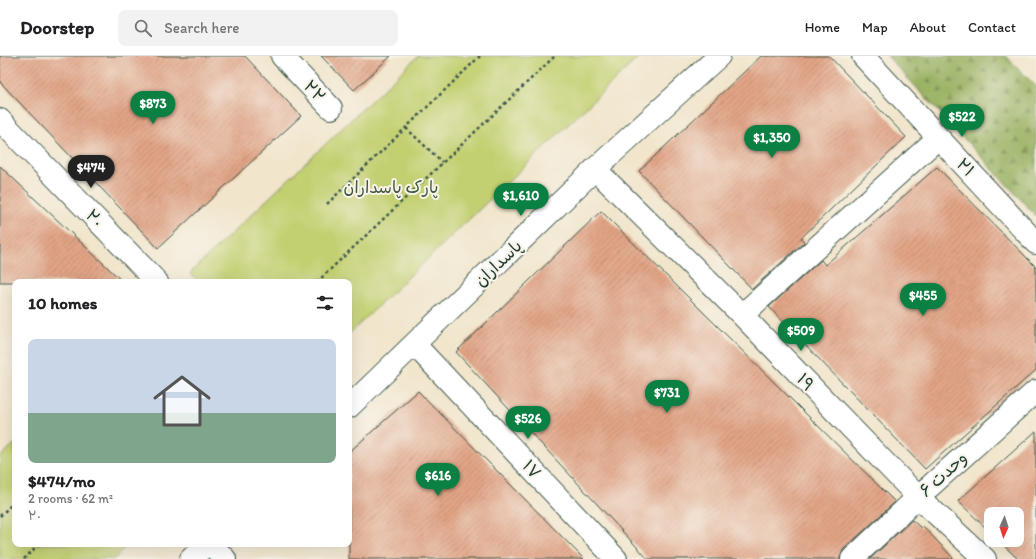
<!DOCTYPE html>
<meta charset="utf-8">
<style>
body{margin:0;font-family:Itim,"Playpen Sans Arabic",sans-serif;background:#f2f2f2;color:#202124;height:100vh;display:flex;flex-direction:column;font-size:15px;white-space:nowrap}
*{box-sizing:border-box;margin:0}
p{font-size:13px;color:#757577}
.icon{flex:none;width:22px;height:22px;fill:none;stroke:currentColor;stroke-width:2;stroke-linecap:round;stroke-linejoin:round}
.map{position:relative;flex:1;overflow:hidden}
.sheet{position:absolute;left:12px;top:223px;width:340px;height:268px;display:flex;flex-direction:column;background:#fff;border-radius:8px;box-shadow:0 4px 16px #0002}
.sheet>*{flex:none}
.needle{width:26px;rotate:183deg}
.buttons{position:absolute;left:984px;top:451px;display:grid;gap:8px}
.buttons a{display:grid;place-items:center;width:40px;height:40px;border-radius:8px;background:#fff;box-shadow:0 4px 16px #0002;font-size:20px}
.price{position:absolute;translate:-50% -34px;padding:0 9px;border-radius:14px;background:#0b8043;color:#fff;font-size:13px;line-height:26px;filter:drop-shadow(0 1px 2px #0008)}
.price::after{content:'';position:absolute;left:50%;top:24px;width:12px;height:9px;margin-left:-6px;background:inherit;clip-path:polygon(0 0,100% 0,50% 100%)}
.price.on{background:#222;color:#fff}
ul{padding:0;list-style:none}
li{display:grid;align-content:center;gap:8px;height:212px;padding:0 16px}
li+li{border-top:1px solid #e0e0e0}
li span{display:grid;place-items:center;height:124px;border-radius:8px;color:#555}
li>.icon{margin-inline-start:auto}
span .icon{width:72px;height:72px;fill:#fffc;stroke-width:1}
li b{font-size:17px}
h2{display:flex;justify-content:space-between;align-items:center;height:48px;padding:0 16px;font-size:17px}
header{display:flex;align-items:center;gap:24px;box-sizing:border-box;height:56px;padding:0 20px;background:#fff;border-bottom:1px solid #e0e0e0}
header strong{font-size:19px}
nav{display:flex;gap:22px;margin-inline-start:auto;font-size:14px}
.search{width:280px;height:36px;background:#f2f2f2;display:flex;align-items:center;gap:10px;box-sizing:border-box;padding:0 14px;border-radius:8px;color:#757577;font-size:15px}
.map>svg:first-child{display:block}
.forest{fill:url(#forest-firs);stroke:#5c784c}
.green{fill:#c3d071;stroke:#718652}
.building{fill:url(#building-hatch)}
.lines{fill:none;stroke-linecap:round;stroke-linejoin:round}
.street-casing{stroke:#3e564b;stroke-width:24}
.secondary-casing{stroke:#3e564b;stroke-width:24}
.path{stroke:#3e564b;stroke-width:2.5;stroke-dasharray:3 3;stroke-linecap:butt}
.street{stroke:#fff;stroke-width:22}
.secondary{stroke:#fff;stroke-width:22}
.labels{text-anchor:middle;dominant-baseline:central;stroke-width:4;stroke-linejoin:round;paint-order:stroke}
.street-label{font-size:17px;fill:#1f3d34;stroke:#f7f3e8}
.park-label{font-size:17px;fill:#405a40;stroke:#f7f3e8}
</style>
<header>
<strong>Doorstep</strong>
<div class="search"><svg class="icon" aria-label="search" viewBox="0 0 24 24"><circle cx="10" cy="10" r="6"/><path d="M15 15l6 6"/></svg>Search here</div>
<nav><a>Home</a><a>Map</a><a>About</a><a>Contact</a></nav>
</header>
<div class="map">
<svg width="1036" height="503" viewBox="0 0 1036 503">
<defs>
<pattern id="forest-firs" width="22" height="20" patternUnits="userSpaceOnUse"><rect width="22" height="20" fill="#9ab263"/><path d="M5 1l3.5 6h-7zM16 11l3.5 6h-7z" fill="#7d9252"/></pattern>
<pattern id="building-hatch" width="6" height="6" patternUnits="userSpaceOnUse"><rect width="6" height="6" fill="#e2a486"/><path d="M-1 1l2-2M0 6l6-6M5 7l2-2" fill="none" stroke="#b7876e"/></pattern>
</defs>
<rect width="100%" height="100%" fill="#f7f3e8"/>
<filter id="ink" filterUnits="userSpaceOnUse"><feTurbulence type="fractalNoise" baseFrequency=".025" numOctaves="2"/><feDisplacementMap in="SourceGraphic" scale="8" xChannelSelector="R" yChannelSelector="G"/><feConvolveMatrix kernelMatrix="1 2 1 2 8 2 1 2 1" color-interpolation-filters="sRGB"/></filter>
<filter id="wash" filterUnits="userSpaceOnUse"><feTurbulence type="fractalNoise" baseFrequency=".012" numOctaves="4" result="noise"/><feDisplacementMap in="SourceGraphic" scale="16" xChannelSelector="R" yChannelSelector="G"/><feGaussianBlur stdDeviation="0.9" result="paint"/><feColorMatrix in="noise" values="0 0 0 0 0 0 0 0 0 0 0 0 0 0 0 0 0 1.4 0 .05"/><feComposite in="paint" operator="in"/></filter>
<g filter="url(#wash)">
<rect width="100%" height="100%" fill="#f1e5cb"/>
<path class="forest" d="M 887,0 L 1005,0 L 1036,30 L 1036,160 Z"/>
<path class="green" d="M 418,0 L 640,0 L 349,278 L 349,226 L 199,226 L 190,217 Z
M 15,387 L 15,488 L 129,488 L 114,503 L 0,503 L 0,401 Z"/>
<g id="blocks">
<path class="building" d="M 0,0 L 245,0 L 301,60 L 158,192 L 0,26 Z
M 321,0 L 391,0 L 354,34 Z
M 761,0 L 829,0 L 906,81 L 801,182 L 804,186 L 752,233 L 639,115 Z
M 0,110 L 123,226 L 0,226 Z
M 937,111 L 1036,211 L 1036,314 L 925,413 L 769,251 L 821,204 L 825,209 Z
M 601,155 L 895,446 L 843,494 L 840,503 L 648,503 L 456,296 Z
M 418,335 L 584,503 L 349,503 L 349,396 Z
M 1036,375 L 1036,503 L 1018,503 L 998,484 L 1017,484 L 1017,458 L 991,458 L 991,477 L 958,445 Z
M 912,464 L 921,472 L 923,470 L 954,503 L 870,503 Z"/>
</g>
</g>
<g filter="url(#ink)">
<use href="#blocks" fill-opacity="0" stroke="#3e564b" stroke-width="1"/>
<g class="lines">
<g class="street-casing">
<path id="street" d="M 282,0 L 331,52
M 863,0 L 1036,187
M 0,64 L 157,226
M 595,113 L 742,259 L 918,441 L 985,503
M 742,259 L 938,82
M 415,289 L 616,503
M 211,488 L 225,503
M 852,503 L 918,441 L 1036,335"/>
</g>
<g class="secondary-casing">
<path id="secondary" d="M 349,351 L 595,113 L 719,0
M 191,503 L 207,488"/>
</g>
<path class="path" d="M 406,72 L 442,106
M 327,148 L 480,0
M 317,226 L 555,0
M 0,460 L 15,445
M 24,503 L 39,488"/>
<use href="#street" class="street"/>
<use href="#secondary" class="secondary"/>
</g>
</g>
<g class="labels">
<g class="street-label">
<text transform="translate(315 35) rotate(47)">۲۲</text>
<text transform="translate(966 111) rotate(47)">۲۱</text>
<text transform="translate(95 162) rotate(46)">۲۰</text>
<text transform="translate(498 207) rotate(-44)">پاسداران</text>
<text transform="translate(806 326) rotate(46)">۱۹</text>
<text transform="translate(532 413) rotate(47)">۱۷</text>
<text transform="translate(943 418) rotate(-42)">وحدت ۶</text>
</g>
<g class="park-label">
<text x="391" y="131">پارک پاسداران</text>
</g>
</g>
</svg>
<div class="buttons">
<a><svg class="needle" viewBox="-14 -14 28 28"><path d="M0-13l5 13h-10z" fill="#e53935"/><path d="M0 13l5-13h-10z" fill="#757577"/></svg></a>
</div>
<b class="price" style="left:153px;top:69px">$873</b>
<b class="price" style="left:962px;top:82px">$522</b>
<b class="price" style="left:772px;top:103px">$1,350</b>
<b class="price on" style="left:91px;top:133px">$474</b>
<b class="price" style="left:521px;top:161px">$1,610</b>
<b class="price" style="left:923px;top:261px">$455</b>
<b class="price" style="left:801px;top:296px">$509</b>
<b class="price" style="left:667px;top:358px">$731</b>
<b class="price" style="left:528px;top:384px">$526</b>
<b class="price" style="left:438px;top:441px">$616</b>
<section class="sheet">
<h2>10 homes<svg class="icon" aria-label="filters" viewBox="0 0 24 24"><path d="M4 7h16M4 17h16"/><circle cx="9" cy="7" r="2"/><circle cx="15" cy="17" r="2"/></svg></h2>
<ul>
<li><span style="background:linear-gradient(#c9d6e8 60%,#7fa58c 0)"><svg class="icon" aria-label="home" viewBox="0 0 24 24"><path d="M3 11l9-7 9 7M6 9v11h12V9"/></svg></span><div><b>$474/mo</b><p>2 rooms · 62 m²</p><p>۲۰</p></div></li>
</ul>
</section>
</div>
